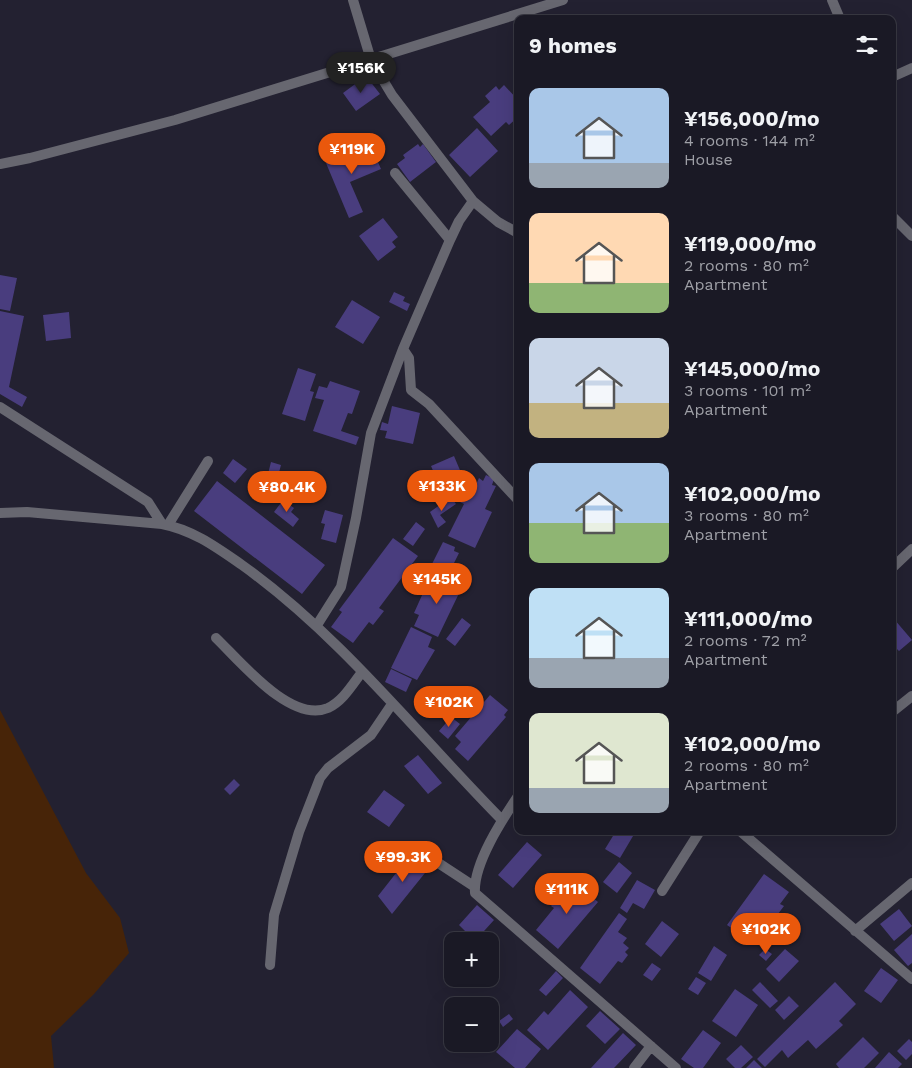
<!DOCTYPE html>
<meta charset="utf-8">
<style>
body{margin:0;font-family:"Work Sans",sans-serif;background:#23222d;color:#f1f3f6;height:100vh;display:flex;flex-direction:column;font-size:19px;white-space:nowrap}
*{box-sizing:border-box;margin:0}
p{font-size:16px;color:#9fa0a7}
.icon{flex:none;width:28px;height:28px;fill:none;stroke:currentColor;stroke-width:2;stroke-linecap:round;stroke-linejoin:round}
.map{position:relative;flex:1;overflow:hidden}
.drawer{position:absolute;left:514px;top:15px;width:382px;height:820px;display:flex;flex-direction:column;background:#1a1925;border-radius:10px;box-shadow:0 5px 20px #0002,0 0 0 1px #383842}
.drawer>*{flex:none}
.tools{position:absolute;left:444px;top:932px;display:grid;gap:10px}
.tools a{display:grid;place-items:center;width:55px;height:55px;border-radius:10px;background:#1a1925;box-shadow:0 5px 20px #0002,0 0 0 1px #383842;font-size:25px}
.price{position:absolute;translate:-50% -42px;padding:0 11px;border-radius:18px;background:#ea580c;color:#fff;font-size:16px;line-height:32px;filter:drop-shadow(0 1px 2px #0008)}
.price::after{content:'';position:absolute;left:50%;top:30px;width:15px;height:11px;margin-left:-8px;background:inherit;clip-path:polygon(0 0,100% 0,50% 100%)}
.price.active{background:#222;color:#fff}
ul{padding:0;list-style:none}
li{display:flex;align-items:center;gap:15px;height:125px;padding:0 15px}
li span{display:grid;place-items:center;flex:none;width:140px;height:100px;border-radius:10px;color:#555}
li>.icon{margin-inline-start:auto}
span .icon{width:60px;height:60px;fill:#fffc;stroke-width:1}
li b{font-size:21px}
h2{display:flex;justify-content:space-between;align-items:center;height:60px;padding:0 15px;font-size:21px}
.map>svg:first-child{display:block}
.green{fill:#472408}
.building{fill:#493d7e}
.lines{fill:none;stroke-linecap:round;stroke-linejoin:round}
.street{stroke:#676770;stroke-width:10}
</style>
<div class="map">
<svg width="912" height="1068" viewBox="0 0 912 1068">
<rect width="100%" height="100%" fill="#232131"/>
<path class="green" d="M 0,710 L 86,873 L 120,918 L 129,953 L 94,994 L 51,1036 L 54,1068 L 0,1068 Z"/>
<path class="building" d="M 366,76 L 380,94 L 356,111 L 343,93 Z
M 504,85 L 518,100 L 518,117 L 509,125 L 506,122 L 491,136 L 473,117 L 490,102 L 485,96 L 496,86 L 499,90 Z
M 477,128 L 498,151 L 470,177 L 449,155 Z
M 370,144 L 381,169 L 350,182 L 363,212 L 349,218 L 326,163 Z
M 418,144 L 420,147 L 423,144 L 436,162 L 410,182 L 397,164 L 405,158 L 403,155 Z
M 383,218 L 398,237 L 392,242 L 396,247 L 378,261 L 359,236 Z
M 0,275 L 17,278 L 10,311 L 0,309 Z
M 394,292 L 405,297 L 403,301 L 410,304 L 407,311 L 389,302 Z
M 352,300 L 380,317 L 363,344 L 335,327 Z
M 0,311 L 24,316 L 9,387 L 27,397 L 22,407 L 0,394 Z
M 69,312 L 71,338 L 46,341 L 43,315 Z
M 298,368 L 316,374 L 310,391 L 314,392 L 305,421 L 282,414 Z
M 330,381 L 360,391 L 352,414 L 348,413 L 341,431 L 359,437 L 356,445 L 313,431 L 324,400 L 315,398 L 319,386 L 327,388 Z
M 392,406 L 420,413 L 413,444 L 385,438 L 387,431 L 380,430 L 382,422 L 388,424 Z
M 454,456 L 462,475 L 467,473 L 469,478 L 465,480 L 466,483 L 443,493 L 431,466 Z
M 233,459 L 247,469 L 235,483 L 223,473 Z
M 271,462 L 281,465 L 277,480 L 267,478 Z
M 486,475 L 494,479 L 492,485 L 496,486 L 485,509 L 492,512 L 475,548 L 448,536 L 464,504 L 456,500 L 460,491 L 465,493 L 469,486 L 474,489 L 479,478 L 483,481 Z
M 217,481 L 325,565 L 302,594 L 194,511 Z
M 451,497 L 456,504 L 440,515 L 446,522 L 438,528 L 430,512 Z
M 283,500 L 294,508 L 291,512 L 299,519 L 293,527 L 274,512 Z
M 325,510 L 343,515 L 336,543 L 321,539 L 325,524 L 321,523 Z
M 416,522 L 425,529 L 413,546 L 403,539 Z
M 393,538 L 418,556 L 379,608 L 384,611 L 373,625 L 369,622 L 353,643 L 331,627 L 342,612 L 339,610 Z
M 443,542 L 455,547 L 454,551 L 459,553 L 453,565 L 448,563 L 444,572 L 431,566 Z
M 438,573 L 463,585 L 438,637 L 414,626 L 419,615 L 414,613 L 423,593 L 428,595 Z
M 462,618 L 471,625 L 455,646 L 446,639 Z
M 894,619 L 912,640 L 899,651 L 892,644 Z
M 411,627 L 432,637 L 428,647 L 435,650 L 417,680 L 391,668 Z
M 391,669 L 412,679 L 406,692 L 385,682 Z
M 490,695 L 508,710 L 504,715 L 506,717 L 468,761 L 455,749 L 461,742 L 455,736 Z
M 451,717 L 460,724 L 448,739 L 439,731 Z
M 418,755 L 442,783 L 428,794 L 404,766 Z
M 234,779 L 240,785 L 230,795 L 224,789 Z
M 384,790 L 405,805 L 389,827 L 367,812 Z
M 616,831 L 636,831 L 620,858 L 605,849 Z
M 527,842 L 542,855 L 513,888 L 498,875 Z
M 411,854 L 429,868 L 392,914 L 378,896 Z
M 619,862 L 632,873 L 617,893 L 603,882 Z
M 764,874 L 789,892 L 780,904 L 784,906 L 760,938 L 757,936 L 752,942 L 727,925 Z
M 637,880 L 655,890 L 644,909 L 633,903 L 627,913 L 620,908 Z
M 576,883 L 598,902 L 558,949 L 536,930 L 554,908 L 551,906 L 560,895 L 563,897 Z
M 477,905 L 494,920 L 475,941 L 459,925 Z
M 899,909 L 912,926 L 894,941 L 880,924 Z
M 619,913 L 627,919 L 618,932 L 627,938 L 623,943 L 629,948 L 625,952 L 628,955 L 622,963 L 618,961 L 600,984 L 580,968 Z
M 662,921 L 679,934 L 661,957 L 645,944 Z
M 912,934 L 912,963 L 908,966 L 894,950 Z
M 714,946 L 727,955 L 711,981 L 698,973 Z
M 765,949 L 772,954 L 766,961 L 759,955 Z
M 785,949 L 799,961 L 779,982 L 766,969 Z
M 652,963 L 661,969 L 652,981 L 643,975 Z
M 881,968 L 898,980 L 881,1003 L 864,991 Z
M 556,971 L 563,978 L 546,996 L 539,990 Z
M 696,977 L 706,983 L 698,995 L 688,989 Z
M 760,982 L 778,1001 L 770,1008 L 752,990 Z
M 835,982 L 856,1004 L 839,1021 L 843,1025 L 816,1049 L 808,1040 L 788,1058 L 782,1050 L 765,1067 L 757,1059 Z
M 735,989 L 758,1005 L 736,1037 L 712,1021 Z
M 570,990 L 588,1007 L 548,1050 L 527,1030 L 544,1011 L 548,1015 Z
M 789,996 L 799,1006 L 784,1020 L 775,1010 Z
M 600,1011 L 620,1029 L 605,1044 L 586,1026 Z
M 509,1014 L 513,1019 L 503,1027 L 499,1021 Z
M 517,1029 L 541,1049 L 525,1068 L 515,1068 L 496,1052 Z
M 703,1030 L 721,1043 L 703,1068 L 694,1068 L 681,1059 Z
M 623,1033 L 636,1045 L 614,1068 L 591,1068 Z
M 863,1037 L 879,1053 L 864,1068 L 839,1068 L 836,1064 Z
M 909,1039 L 912,1042 L 912,1054 L 906,1060 L 897,1051 Z
M 741,1045 L 753,1057 L 741,1068 L 735,1068 L 726,1059 Z
M 889,1052 L 902,1064 L 898,1068 L 875,1068 Z
M 754,1060 L 762,1068 L 746,1068 Z"/>
<g class="lines">
<path class="street" d="M 353,0 L 371,60 L 392,95 L 473,201 L 498,222 L 518,233
M 832,0 L 840,19
M 892,77 L 912,68
M 0,164 L 30,158 L 175,120 L 563,0
M 395,173 L 450,240
M 892,216 L 912,236
M 403,349 L 409,358 L 411,390 L 429,404 L 518,500
M 0,407 L 148,502 L 162,524 C 193,530 216,547 242,565 C 341,636 417,734 502,820
M 0,513 L 27,512 L 162,524
M 168,525 L 208,461
M 892,568 L 912,549
M 317,625 L 341,587 L 356,518 L 371,433 L 403,349 L 450,240 L 459,221 L 473,201
M 216,638 C 240,661 291,724 328,708 C 343,701 352,685 362,672
M 892,712 L 912,696
M 518,796 C 502,820 473,864 475,893 L 676,1068
M 740,831 L 912,979
M 417,849 L 475,887
M 662,891 L 700,831
M 855,931 L 912,883
M 270,965 L 274,915 L 299,832 L 320,778 L 328,768 L 371,735 L 392,704
M 634,1068 L 651,1046"/>
</g>
</svg>
<div class="tools">
<a>+</a>
<a>−</a>
</div>
<b class="price active" style="left:361px;top:94px">¥156K</b>
<b class="price" style="left:352px;top:175px">¥119K</b>
<b class="price" style="left:442px;top:512px">¥133K</b>
<b class="price" style="left:287px;top:513px">¥80.4K</b>
<b class="price" style="left:437px;top:605px">¥145K</b>
<b class="price" style="left:449px;top:728px">¥102K</b>
<b class="price" style="left:403px;top:883px">¥99.3K</b>
<b class="price" style="left:567px;top:915px">¥111K</b>
<b class="price" style="left:766px;top:955px">¥102K</b>
<section class="drawer">
<h2>9 homes<svg class="icon" aria-label="filters" viewBox="0 0 24 24"><path d="M4 7h16M4 17h16"/><circle cx="9" cy="7" r="2"/><circle cx="15" cy="17" r="2"/></svg></h2>
<ul>
<li><span style="background:linear-gradient(#a9c7e8 75%,#9aa5b1 0)"><svg class="icon" aria-label="home" viewBox="0 0 24 24"><path d="M3 11l9-7 9 7M6 9v11h12V9"/></svg></span><div><b>¥156,000/mo</b><p>4 rooms · 144 m²</p><p>House</p></div></li>
<li><span style="background:linear-gradient(#ffd9b3 70%,#8fb573 0)"><svg class="icon" aria-label="home" viewBox="0 0 24 24"><path d="M3 11l9-7 9 7M6 9v11h12V9"/></svg></span><div><b>¥119,000/mo</b><p>2 rooms · 80 m²</p><p>Apartment</p></div></li>
<li><span style="background:linear-gradient(#c9d6e8 65%,#c2b280 0)"><svg class="icon" aria-label="home" viewBox="0 0 24 24"><path d="M3 11l9-7 9 7M6 9v11h12V9"/></svg></span><div><b>¥145,000/mo</b><p>3 rooms · 101 m²</p><p>Apartment</p></div></li>
<li><span style="background:linear-gradient(#a9c7e8 60%,#8fb573 0)"><svg class="icon" aria-label="home" viewBox="0 0 24 24"><path d="M3 11l9-7 9 7M6 9v11h12V9"/></svg></span><div><b>¥102,000/mo</b><p>3 rooms · 80 m²</p><p>Apartment</p></div></li>
<li><span style="background:linear-gradient(#bfe0f5 70%,#9aa5b1 0)"><svg class="icon" aria-label="home" viewBox="0 0 24 24"><path d="M3 11l9-7 9 7M6 9v11h12V9"/></svg></span><div><b>¥111,000/mo</b><p>2 rooms · 72 m²</p><p>Apartment</p></div></li>
<li><span style="background:linear-gradient(#dfe7d0 75%,#9aa5b1 0)"><svg class="icon" aria-label="home" viewBox="0 0 24 24"><path d="M3 11l9-7 9 7M6 9v11h12V9"/></svg></span><div><b>¥102,000/mo</b><p>2 rooms · 80 m²</p><p>Apartment</p></div></li>
</ul>
</section>
</div>
